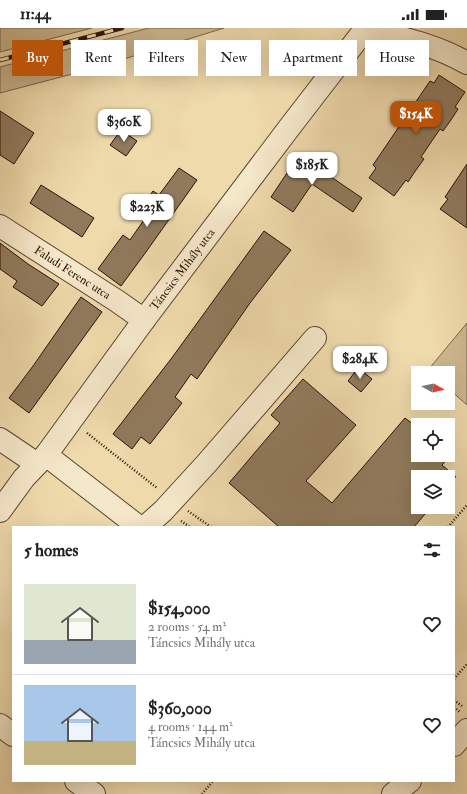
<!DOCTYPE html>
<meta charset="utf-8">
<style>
body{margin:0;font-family:"IM FELL Double Pica",serif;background:#f2f2f2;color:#222;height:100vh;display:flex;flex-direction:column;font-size:15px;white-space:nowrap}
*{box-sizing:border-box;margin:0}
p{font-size:13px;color:#767676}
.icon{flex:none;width:22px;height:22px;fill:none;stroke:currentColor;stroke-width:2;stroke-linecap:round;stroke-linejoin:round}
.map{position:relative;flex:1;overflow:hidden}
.drawer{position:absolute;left:12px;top:498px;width:443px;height:256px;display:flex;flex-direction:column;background:#fff;border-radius:0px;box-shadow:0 4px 16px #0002}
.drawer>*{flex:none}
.banner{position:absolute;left:12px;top:12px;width:443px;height:36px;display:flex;gap:8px}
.needle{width:26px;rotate:98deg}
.buttons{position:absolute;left:411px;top:338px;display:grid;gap:8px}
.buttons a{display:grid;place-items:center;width:44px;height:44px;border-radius:0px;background:#fff;box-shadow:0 4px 16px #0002;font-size:20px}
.price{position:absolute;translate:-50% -34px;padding:0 9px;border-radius:8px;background:#fff;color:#222;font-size:13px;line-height:26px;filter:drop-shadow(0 1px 2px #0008)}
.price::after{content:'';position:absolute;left:50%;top:24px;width:12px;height:9px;margin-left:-6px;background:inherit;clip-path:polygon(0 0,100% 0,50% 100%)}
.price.selected{background:#b45309;color:#fff}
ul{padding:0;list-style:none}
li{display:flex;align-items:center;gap:12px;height:100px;padding:0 12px}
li+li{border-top:1px solid #e0e0e0}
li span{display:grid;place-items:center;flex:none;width:112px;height:80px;border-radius:0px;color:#555}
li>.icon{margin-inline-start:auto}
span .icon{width:48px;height:48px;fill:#fffc;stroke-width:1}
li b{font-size:17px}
h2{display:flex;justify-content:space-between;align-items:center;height:48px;padding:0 12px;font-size:17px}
.tag{padding:0 14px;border-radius:0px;background:#fff;box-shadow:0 4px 16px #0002;font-size:14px;line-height:36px}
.tag.selected{background:#b45309;color:#fff}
.status{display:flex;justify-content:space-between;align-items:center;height:28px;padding:0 20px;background:#fff;direction:ltr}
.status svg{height:11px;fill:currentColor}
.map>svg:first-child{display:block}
.green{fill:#cdb890;stroke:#7b644a}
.building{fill:#907a5c;stroke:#291105}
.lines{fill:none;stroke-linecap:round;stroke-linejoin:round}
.minor-casing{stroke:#5a432f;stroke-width:24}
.path{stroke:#291105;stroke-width:2.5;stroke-dasharray:1 2;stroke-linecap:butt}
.minor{stroke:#f5e7c9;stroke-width:22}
.rail-casing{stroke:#291105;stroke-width:4.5}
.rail{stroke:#f5e7c9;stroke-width:3;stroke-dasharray:9;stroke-linecap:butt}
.labels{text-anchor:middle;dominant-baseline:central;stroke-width:4;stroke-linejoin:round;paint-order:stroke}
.street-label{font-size:12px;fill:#291105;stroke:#f5e7c9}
</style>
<div class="status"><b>11:44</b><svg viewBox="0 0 49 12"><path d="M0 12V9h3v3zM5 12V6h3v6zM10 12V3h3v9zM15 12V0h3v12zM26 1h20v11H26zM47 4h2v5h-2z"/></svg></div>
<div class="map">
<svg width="467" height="766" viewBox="0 0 467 766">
<rect width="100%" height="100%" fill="#efdaac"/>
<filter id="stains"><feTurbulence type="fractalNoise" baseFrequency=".005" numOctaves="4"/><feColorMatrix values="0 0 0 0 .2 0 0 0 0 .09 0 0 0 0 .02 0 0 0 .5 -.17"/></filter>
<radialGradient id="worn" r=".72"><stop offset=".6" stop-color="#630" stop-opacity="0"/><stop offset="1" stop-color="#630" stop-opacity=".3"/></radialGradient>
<path class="green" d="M 0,0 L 92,0 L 0,24 Z
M 149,0 L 224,0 L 95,40 L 0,65 L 0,39 Z
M 467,295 L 467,377 L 448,360 L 448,345 L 431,345 L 428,342 Z"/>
<path class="building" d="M 439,47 L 465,64 L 455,79 L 458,81 L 451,92 L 443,103 L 440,101 L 421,129 L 424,131 L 416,142 L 408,154 L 406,152 L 394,168 L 369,150 L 376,140 L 373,137 L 430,53 L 434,55 Z
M 0,83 L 34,105 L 14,136 L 0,127 Z
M 121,102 L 137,113 L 126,128 L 110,117 Z
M 299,127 L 362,170 L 353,184 L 312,156 L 293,184 L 271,169 Z
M 467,136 L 467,200 L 440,181 L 448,171 L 445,169 Z
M 179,140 L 197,152 L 146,224 L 121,258 L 98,241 L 123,207 L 130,212 L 146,189 L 139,184 L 153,163 L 159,167 Z
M 41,157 L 94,190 L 82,209 L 30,175 Z
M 264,203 L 291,222 L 250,275 L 197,351 L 191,346 L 175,369 L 182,375 L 150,416 L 141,409 L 132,421 L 113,406 L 171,331 Z
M 0,215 L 28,236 L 59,256 L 42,278 L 13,259 L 17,253 L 0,241 Z
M 81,269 L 102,284 L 29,385 L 9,370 L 33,338 Z
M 358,340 L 372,351 L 361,364 L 348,353 Z
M 303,351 L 356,397 L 306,453 L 332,475 L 405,390 L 418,400 L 418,427 L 451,427 L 442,437 L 456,449 L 418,449 L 418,479 L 431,479 L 414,499 L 279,499 L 229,455 L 280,395 L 271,387 Z"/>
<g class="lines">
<g class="minor-casing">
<g id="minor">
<path d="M 364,3 C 399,8 436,17 467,35"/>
<path id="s1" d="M 0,198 L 117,273 L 144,292"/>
<path d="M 0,411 L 37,436"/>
<path d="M 46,427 L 139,499"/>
<path id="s2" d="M 0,483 L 24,450 L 46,427 L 144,292 L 289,100 L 366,0"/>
<path d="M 145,499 L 163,483 L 207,435 L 315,310"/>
<path d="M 0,697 L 13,707"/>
<path d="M 454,717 L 467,702"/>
<path d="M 76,753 L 94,766"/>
<path d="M 393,766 L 410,753"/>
</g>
</g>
<path class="path" d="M 87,405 L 157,460
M 188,483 L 211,499
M 181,493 L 190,499
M 448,499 L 467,477
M 454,651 L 467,636
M 454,672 L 462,678
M 454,679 L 460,684
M 202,766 L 213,753"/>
<use href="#minor" class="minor"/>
<g class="rail-casing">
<path id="rail" d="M 0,32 L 122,0"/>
</g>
<use href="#rail" class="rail"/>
</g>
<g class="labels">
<g class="street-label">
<text stroke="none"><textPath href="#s2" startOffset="303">Táncsics Mihály utca</textPath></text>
<text stroke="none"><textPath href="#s1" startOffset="86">Faludi Ferenc utca</textPath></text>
</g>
</g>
<rect width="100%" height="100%" filter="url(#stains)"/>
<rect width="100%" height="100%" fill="url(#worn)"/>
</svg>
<div class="buttons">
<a><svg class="needle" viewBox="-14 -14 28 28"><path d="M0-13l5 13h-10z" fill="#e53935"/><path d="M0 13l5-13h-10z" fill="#767676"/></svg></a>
<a><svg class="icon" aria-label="locate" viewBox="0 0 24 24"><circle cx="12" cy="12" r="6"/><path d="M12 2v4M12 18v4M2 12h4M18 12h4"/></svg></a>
<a><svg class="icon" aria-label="layers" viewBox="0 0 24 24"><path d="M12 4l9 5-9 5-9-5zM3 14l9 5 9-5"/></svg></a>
</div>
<b class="price selected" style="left:416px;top:107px">$154K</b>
<b class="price" style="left:124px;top:115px">$360K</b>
<b class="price" style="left:312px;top:158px">$185K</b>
<b class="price" style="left:147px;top:200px">$223K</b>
<b class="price" style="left:360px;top:352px">$284K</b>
<div class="banner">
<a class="tag selected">Buy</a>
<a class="tag">Rent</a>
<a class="tag">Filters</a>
<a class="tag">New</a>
<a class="tag">Apartment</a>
<a class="tag">House</a>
</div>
<section class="drawer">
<h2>5 homes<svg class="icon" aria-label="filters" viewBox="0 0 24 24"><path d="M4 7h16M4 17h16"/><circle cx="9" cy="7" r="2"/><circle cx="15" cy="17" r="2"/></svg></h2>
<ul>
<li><span style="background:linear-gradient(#dfe7d0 70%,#9aa5b1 0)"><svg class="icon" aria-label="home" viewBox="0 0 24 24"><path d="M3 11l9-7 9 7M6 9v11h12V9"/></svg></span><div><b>$154,000</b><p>2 rooms · 54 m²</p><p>Táncsics Mihály utca</p></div><svg class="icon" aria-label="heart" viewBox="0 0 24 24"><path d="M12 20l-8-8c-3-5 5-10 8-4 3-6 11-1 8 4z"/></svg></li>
<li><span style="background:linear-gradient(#a9c7e8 70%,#c2b280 0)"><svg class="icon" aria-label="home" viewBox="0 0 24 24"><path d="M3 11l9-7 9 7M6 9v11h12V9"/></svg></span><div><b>$360,000</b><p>4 rooms · 144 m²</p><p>Táncsics Mihály utca</p></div><svg class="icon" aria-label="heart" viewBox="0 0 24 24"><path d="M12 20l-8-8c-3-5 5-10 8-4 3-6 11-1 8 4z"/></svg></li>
</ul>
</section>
</div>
